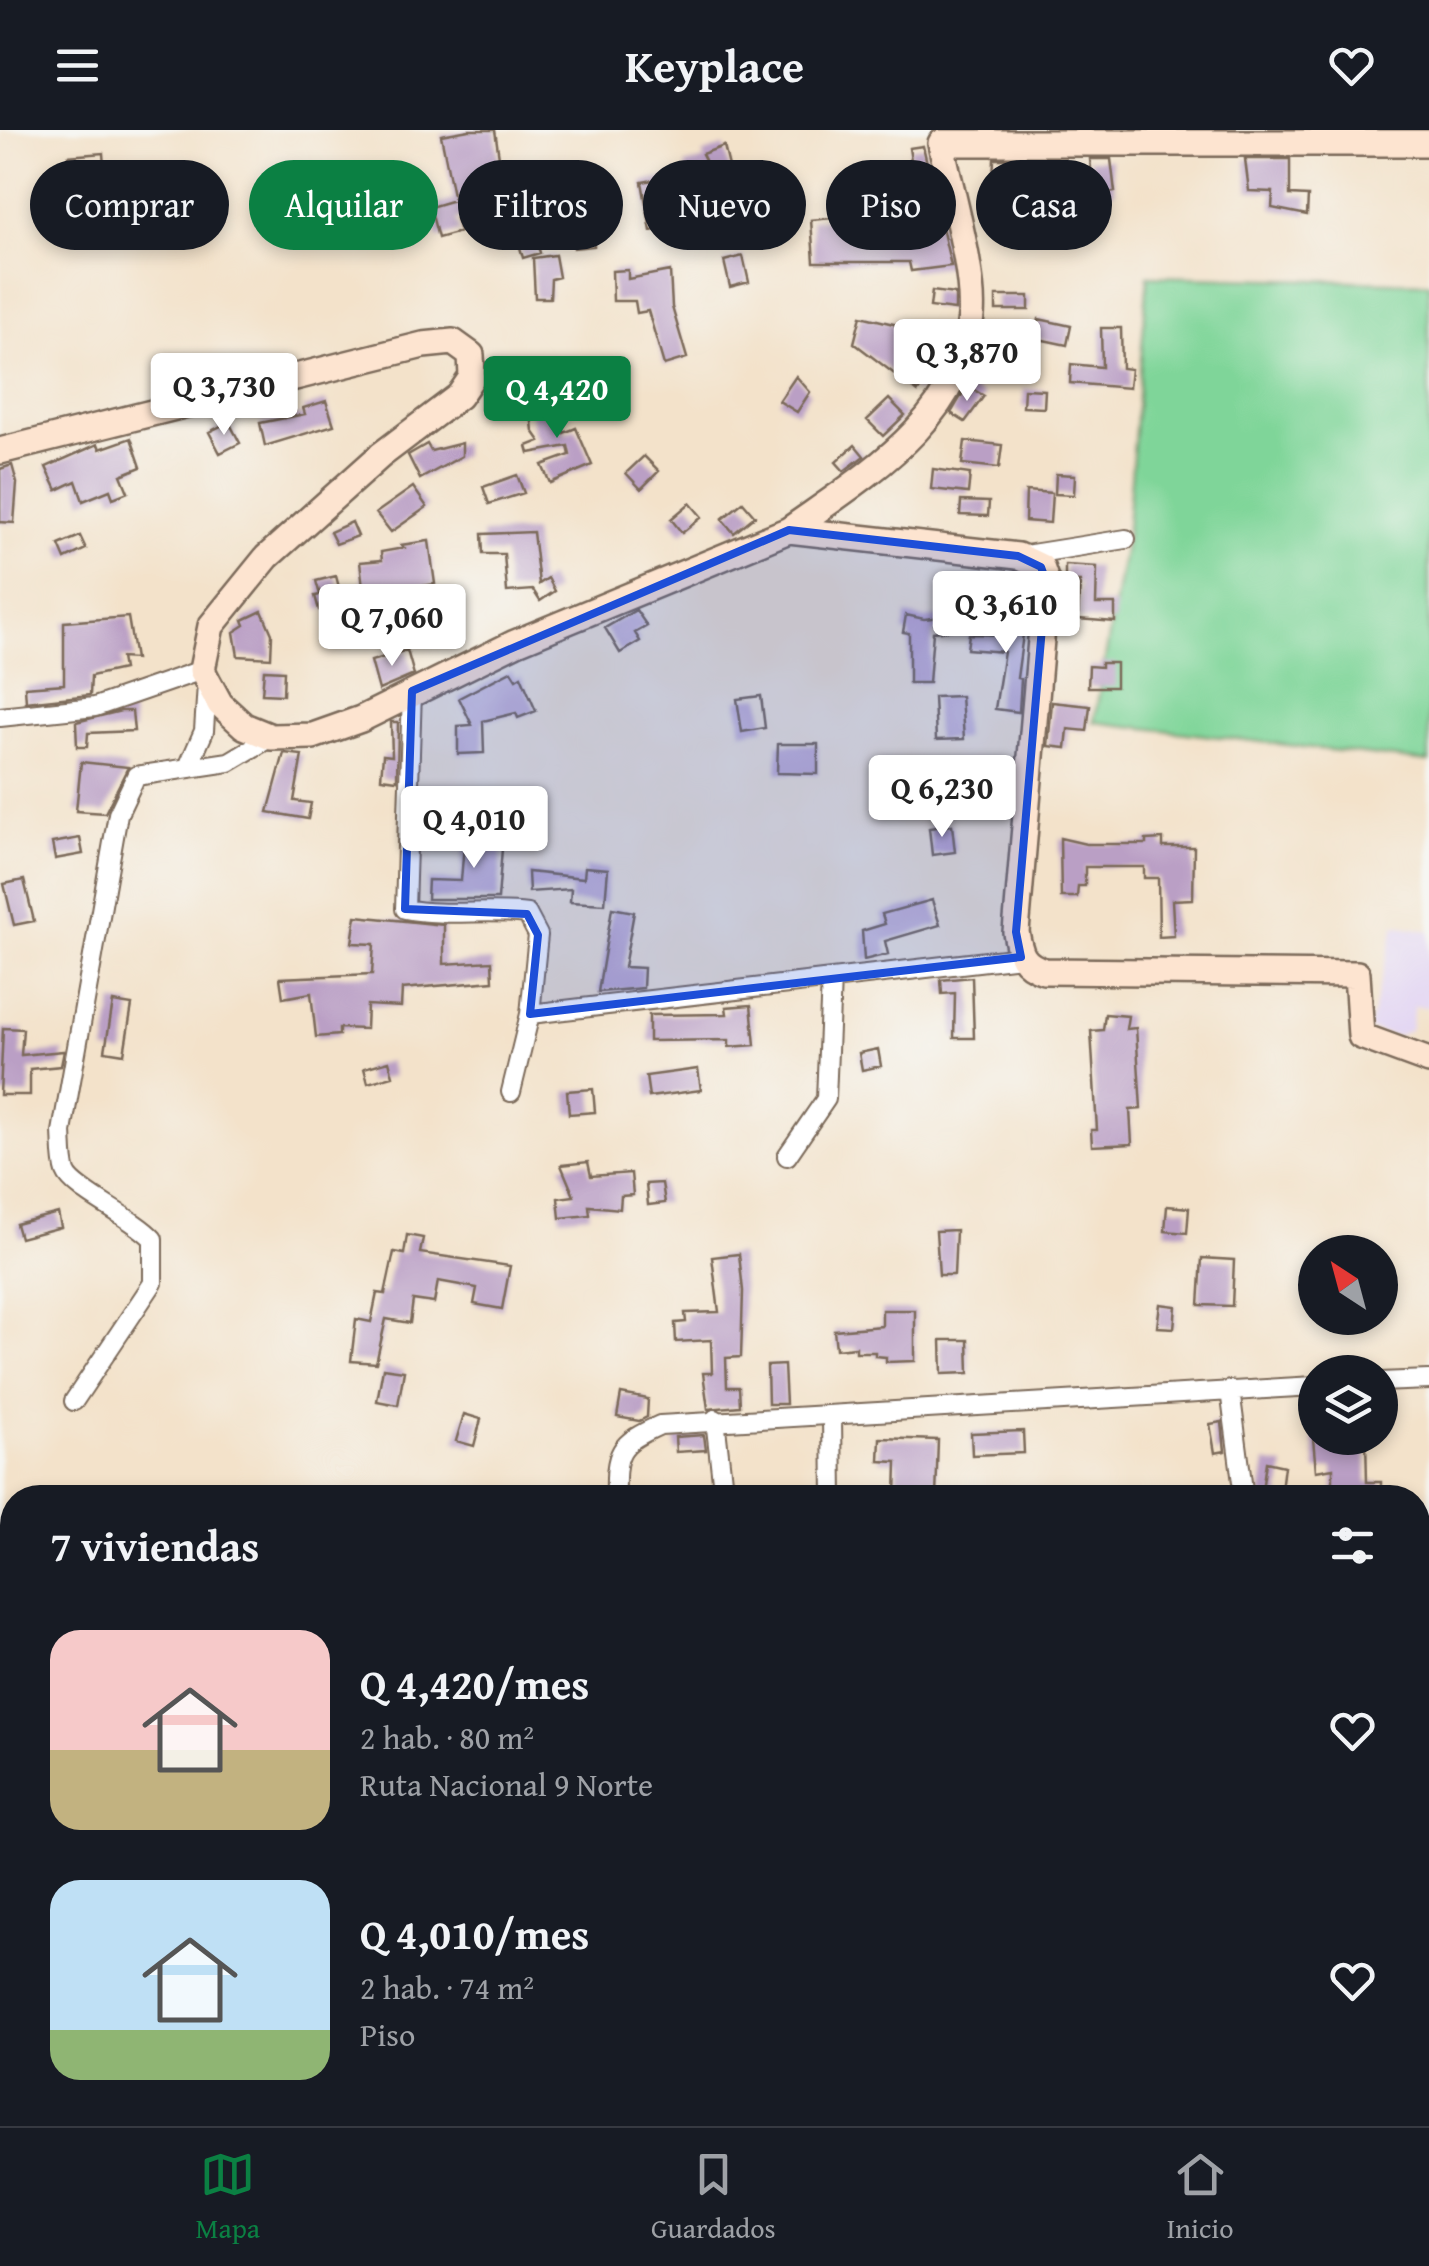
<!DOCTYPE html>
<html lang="es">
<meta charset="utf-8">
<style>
body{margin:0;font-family:"Gentium Book Plus",serif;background:#20242c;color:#f1f3f6;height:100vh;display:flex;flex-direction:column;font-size:38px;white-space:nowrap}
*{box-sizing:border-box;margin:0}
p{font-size:32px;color:#9ea1a6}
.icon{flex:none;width:55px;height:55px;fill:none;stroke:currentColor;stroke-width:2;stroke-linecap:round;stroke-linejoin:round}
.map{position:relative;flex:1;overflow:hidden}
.drawer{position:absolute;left:0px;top:1355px;width:1430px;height:642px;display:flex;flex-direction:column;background:#171b24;border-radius:40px 40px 0 0;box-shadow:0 5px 15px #0003}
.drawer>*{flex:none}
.hud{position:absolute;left:30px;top:30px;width:1370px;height:90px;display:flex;gap:20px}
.needle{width:65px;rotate:324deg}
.controls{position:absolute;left:1298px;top:1105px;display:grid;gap:20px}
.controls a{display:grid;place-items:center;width:100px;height:100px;border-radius:50%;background:#171b24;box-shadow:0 5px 15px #0003;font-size:50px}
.price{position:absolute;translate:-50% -85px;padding:0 22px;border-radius:10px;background:#fff;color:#222;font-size:32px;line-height:65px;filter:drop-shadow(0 2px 5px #0008)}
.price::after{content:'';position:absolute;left:50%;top:60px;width:30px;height:22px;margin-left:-15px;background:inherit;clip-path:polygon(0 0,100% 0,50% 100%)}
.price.on{background:#0b8043;color:#fff}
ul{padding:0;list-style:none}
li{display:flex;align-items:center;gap:30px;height:250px;padding:0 50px}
li span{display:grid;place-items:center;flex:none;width:280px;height:200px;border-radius:30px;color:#555}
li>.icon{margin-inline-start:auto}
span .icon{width:120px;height:120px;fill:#fffc;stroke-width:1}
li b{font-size:42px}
h2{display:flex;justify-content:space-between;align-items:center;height:120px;padding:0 50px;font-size:42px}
.tag{padding:0 35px;border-radius:45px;background:#171b24;box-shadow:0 5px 15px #0003;font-size:35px;line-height:90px}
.tag.on{background:#0b8043;color:#fff}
header{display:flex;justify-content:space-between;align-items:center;height:130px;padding:0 50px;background:#171b24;font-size:45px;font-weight:700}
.tab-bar{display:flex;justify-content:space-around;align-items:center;height:140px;border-top:2px solid #363941;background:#171b24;font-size:28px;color:#9ea1a6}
.tab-bar a{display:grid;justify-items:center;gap:5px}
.tab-bar .on{color:#0b8043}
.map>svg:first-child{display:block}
.built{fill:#e2d4f3}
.green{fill:#7fd599;stroke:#5d805c;stroke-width:2.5}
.building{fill:#ba9fc5}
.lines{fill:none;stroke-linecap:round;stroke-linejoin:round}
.street-casing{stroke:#7b6a5a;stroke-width:22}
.secondary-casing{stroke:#7b6a5a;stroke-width:30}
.street{stroke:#fff;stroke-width:18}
.secondary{stroke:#fde4d0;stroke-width:25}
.marked{fill:#1d4ed8;fill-opacity:0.2;stroke:#1d4ed8;stroke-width:8;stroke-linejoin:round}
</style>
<header><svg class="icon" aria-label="menu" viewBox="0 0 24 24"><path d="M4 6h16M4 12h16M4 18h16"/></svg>Keyplace<svg class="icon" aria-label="heart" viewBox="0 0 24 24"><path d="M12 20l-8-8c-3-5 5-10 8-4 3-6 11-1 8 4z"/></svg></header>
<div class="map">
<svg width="1429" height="1996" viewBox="0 0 1429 1996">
<rect width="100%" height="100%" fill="#f6f6f2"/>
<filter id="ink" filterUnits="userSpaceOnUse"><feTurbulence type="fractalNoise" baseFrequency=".01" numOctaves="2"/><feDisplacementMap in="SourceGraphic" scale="20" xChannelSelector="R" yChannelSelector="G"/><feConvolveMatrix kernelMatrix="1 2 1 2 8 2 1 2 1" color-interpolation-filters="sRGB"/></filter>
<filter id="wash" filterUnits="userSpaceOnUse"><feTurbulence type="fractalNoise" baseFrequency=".0048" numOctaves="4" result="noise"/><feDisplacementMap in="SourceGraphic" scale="40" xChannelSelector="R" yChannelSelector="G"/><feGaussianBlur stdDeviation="2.25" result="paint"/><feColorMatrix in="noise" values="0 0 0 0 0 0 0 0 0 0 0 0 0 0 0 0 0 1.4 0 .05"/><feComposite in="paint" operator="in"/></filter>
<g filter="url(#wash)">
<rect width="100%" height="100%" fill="#f3e2ca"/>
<path class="built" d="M 1395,795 L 1429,801 L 1429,877 L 1414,876 L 1410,900 L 1396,906 L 1369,899 Z"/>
<path class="green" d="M 1148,146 L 1429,153 L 1429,632 L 1094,592 L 1126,409 Z"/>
<g id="blocks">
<path class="building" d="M 469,0 L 495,0 L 507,82 L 456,89 L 460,102 L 438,108 L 430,77 L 454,70 L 441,5 Z
M 724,16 L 734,57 L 671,76 L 674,96 L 651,101 L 642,52 L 687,44 L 685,35 L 705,30 L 702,24 Z
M 923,16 L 951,136 L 911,141 L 909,132 L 814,132 L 811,90 L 854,86 L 855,107 L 908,107 L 907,98 L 932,94 L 929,63 L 917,66 L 909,18 Z
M 103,23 L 107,78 L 72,81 L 68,26 Z
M 994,29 L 1033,29 L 1032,51 L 993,51 Z
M 1090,29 L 1111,29 L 1115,62 L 1076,68 L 1074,50 L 1092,47 Z
M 1245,29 L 1290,29 L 1290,65 L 1308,66 L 1307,85 L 1272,78 L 1273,62 L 1249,61 Z
M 168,42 L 186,43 L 182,66 L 160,64 Z
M 592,92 L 594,116 L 574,118 L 572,94 Z
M 535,105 L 540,123 L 523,128 L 518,110 Z
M 555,125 L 559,147 L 551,149 L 550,168 L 535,168 L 533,128 Z
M 743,126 L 749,152 L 730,157 L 724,131 Z
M 628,140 L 628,149 L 670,141 L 672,177 L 687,228 L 664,235 L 648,181 L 637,183 L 635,171 L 613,171 L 612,141 Z
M 932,161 L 955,164 L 955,180 L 930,177 Z
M 996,166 L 1029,166 L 1029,180 L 996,180 Z
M 861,186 L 922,201 L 947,215 L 918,262 L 854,213 Z
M 1039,189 L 1071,196 L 1067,215 L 1034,208 Z
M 1101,198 L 1121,198 L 1122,238 L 1131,239 L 1129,258 L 1070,253 L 1071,234 L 1102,237 Z
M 796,246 L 810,262 L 797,282 L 779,271 Z
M 967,256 L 984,266 L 965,292 L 951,283 Z
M 1024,259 L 1045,260 L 1044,278 L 1023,277 Z
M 889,269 L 905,285 L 883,306 L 867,290 Z
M 326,271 L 334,295 L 265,316 L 260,293 L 305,284 L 303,278 Z
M 560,271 L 564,303 L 576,298 L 592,335 L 550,353 L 542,335 L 570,325 L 568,316 L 529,323 L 527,316 L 540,311 L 533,301 L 530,274 Z
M 229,292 L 240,313 L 220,323 L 209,302 Z
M 131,308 L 141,337 L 121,345 L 128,362 L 113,368 L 110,360 L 83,371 L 76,351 L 57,360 L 46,337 L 98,314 L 100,319 Z
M 965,311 L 1002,315 L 999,338 L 962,334 Z
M 462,313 L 462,326 L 420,349 L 408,325 L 427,314 L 431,321 Z
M 855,315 L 864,326 L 844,341 L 836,332 Z
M 644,326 L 659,341 L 641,359 L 626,343 Z
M 12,335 L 17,353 L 14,393 L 0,392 L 0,339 Z
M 933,339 L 970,344 L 968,363 L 931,359 Z
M 1056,344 L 1075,345 L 1074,365 L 1055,364 Z
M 517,345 L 524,363 L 489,374 L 483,357 Z
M 413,357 L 427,377 L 391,402 L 376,383 Z
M 1026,361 L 1052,363 L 1050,393 L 1025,391 Z
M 961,371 L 989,372 L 988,386 L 960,385 Z
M 743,372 L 755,386 L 734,403 L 722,389 Z
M 690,373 L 702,387 L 682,403 L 671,389 Z
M 352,392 L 358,406 L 336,414 L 330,402 Z
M 533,402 L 539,454 L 548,448 L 555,461 L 540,471 L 533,460 L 507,462 L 504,424 L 483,424 L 482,404 Z
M 80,406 L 86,419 L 65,429 L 59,415 Z
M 429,411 L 435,454 L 364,466 L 360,432 L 382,430 L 381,422 L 404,418 L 401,415 Z
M 1065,435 L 1097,437 L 1096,474 L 1115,474 L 1115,492 L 1078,489 L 1080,452 L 1065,452 Z
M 336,446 L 354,514 L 340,518 L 328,477 L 319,480 L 315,466 L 320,465 L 316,451 Z
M 1015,466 L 1028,468 L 1017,548 L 1021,549 L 1019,582 L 995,579 L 1004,522 L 967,519 L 969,504 L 1010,505 Z
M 636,480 L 647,496 L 635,503 L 640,511 L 620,523 L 605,498 Z
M 262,481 L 272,504 L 271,528 L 238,526 L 234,502 L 245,495 L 243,490 Z
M 906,485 L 924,489 L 959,485 L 961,499 L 933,502 L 929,553 L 909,553 L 909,503 L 903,502 Z
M 128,487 L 135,529 L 121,528 L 123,539 L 91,546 L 90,565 L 26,572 L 25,557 L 64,554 L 64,492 Z
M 451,487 L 455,503 L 434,507 L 431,491 Z
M 407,520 L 414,545 L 379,560 L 371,531 Z
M 1101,533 L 1116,533 L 1116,557 L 1088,557 L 1089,536 L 1101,537 Z
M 264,540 L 284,541 L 283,565 L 262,564 Z
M 511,541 L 516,549 L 521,546 L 536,581 L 518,588 L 516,583 L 483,591 L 484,623 L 458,624 L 458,596 L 472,595 L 459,568 Z
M 761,566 L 765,598 L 742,602 L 737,569 Z
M 961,566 L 964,609 L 936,610 L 934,567 Z
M 1052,572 L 1090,576 L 1087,601 L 1068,599 L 1066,618 L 1048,616 Z
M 121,581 L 132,581 L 134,601 L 88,603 L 87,617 L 77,617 L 76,592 Z
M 391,592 L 398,592 L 397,650 L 381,648 L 383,625 L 392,626 Z
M 778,614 L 818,614 L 818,644 L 777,643 Z
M 284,623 L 302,625 L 294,671 L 311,673 L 308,689 L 268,682 Z
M 81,632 L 128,637 L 105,683 L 76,681 Z
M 952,695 L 955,722 L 932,725 L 929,698 Z
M 465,701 L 503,706 L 498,769 L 427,769 L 428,750 L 461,751 Z
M 80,708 L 83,724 L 55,729 L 52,713 Z
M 1060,708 L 1086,714 L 1146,714 L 1146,710 L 1163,709 L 1163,717 L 1194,717 L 1193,769 L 1172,770 L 1174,806 L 1159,807 L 1158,748 L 1144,748 L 1144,737 L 1085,737 L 1085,756 L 1078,756 L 1077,767 L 1061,767 Z
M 585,737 L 608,739 L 605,774 L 570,772 L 571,759 L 529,762 L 528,742 L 584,748 Z
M 24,750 L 34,791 L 14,795 L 4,754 Z
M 932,770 L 940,795 L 885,811 L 888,824 L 864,830 L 862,801 L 885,794 L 882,784 Z
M 612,778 L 634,782 L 624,837 L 644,838 L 643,858 L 598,862 Z
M 356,786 L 444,795 L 444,834 L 492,831 L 493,851 L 402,859 L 401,877 L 367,875 L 366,899 L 339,898 L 339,905 L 316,907 L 311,863 L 283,868 L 280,848 L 372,844 L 374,814 L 352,813 Z
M 972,847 L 974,908 L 954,908 L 955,863 L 942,864 L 941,850 Z
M 113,872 L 132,875 L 124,924 L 105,921 Z
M 751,875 L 755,915 L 729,917 L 729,910 L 649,911 L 649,885 L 727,884 L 726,877 Z
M 1105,884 L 1128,886 L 1126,899 L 1136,898 L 1141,979 L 1130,980 L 1132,1014 L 1092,1016 L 1091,1000 L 1097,1000 L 1091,901 L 1103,900 Z
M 3,898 L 23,899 L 21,925 L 64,921 L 61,936 L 30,939 L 30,965 L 0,965 Z
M 878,919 L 881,936 L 862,940 L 859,923 Z
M 389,931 L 393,946 L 368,953 L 364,938 Z
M 698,939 L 701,960 L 649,967 L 646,946 Z
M 593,959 L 595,982 L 569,984 L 567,961 Z
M 588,1032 L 591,1046 L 631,1043 L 633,1065 L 621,1066 L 620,1079 L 589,1076 L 590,1085 L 560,1088 L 558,1068 L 574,1066 L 561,1035 Z
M 662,1053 L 665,1073 L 648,1075 L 646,1054 Z
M 1167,1076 L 1189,1078 L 1187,1103 L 1165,1101 Z
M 58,1083 L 61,1097 L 20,1108 L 16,1094 Z
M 956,1100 L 954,1145 L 939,1145 L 936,1101 Z
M 407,1105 L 423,1108 L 420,1123 L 510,1136 L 502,1179 L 474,1174 L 477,1158 L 438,1151 L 434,1173 L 413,1170 L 410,1193 L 386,1189 L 376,1233 L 351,1231 L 356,1189 L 371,1192 L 377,1163 L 385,1164 L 394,1122 L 404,1124 Z
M 739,1124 L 743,1161 L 741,1227 L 726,1228 L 727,1257 L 739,1257 L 740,1276 L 708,1279 L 703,1243 L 712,1243 L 711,1210 L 676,1212 L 675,1193 L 686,1192 L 685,1183 L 719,1182 L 712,1127 Z
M 1202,1128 L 1234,1130 L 1232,1176 L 1199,1175 Z
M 1160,1174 L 1176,1176 L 1174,1198 L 1157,1197 Z
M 882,1180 L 915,1180 L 915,1231 L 886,1232 L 886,1227 L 875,1226 L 875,1222 L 856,1222 L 856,1217 L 836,1219 L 834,1200 L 882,1196 Z
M 941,1210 L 968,1210 L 969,1243 L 942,1244 Z
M 784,1235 L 786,1274 L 768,1274 L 767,1236 Z
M 383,1238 L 404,1241 L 398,1275 L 377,1271 Z
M 621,1264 L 648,1269 L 647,1287 L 639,1291 L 617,1287 Z
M 464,1284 L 481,1289 L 474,1316 L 456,1311 Z
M 1222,1292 L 1225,1321 L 1215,1323 L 1210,1294 Z
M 1023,1301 L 1024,1323 L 972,1325 L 971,1303 Z
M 704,1305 L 706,1320 L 676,1322 L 675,1307 Z
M 880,1308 L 938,1310 L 936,1367 L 896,1366 L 897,1332 L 879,1331 Z
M 1313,1308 L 1366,1308 L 1367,1352 L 1381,1352 L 1381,1368 L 1333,1368 L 1333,1338 L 1316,1341 Z
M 1266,1332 L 1284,1336 L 1280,1368 L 1261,1368 Z"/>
</g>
</g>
<g filter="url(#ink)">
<use href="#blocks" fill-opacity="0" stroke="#7b6a5a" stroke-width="2.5"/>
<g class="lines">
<g class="street-casing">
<path id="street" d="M 1019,426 L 1126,409
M 412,561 L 405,779 C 446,787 486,779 527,784 L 538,805 L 530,884 L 511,962
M 0,587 L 95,577 L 202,540
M 189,635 L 204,601 L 207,554
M 530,884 L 1021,827
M 787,1026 L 826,969 L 831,849
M 1380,1252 L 1429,1250
M 1230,1260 L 1244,1368
M 74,1271 L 153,1153 L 153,1109 C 133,1087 73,1061 66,1042 C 62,1030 63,1015 62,1002 L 118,684 L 136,646 L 229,632 L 271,607
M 832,1287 L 833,1368
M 715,1289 L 724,1368
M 616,1368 C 615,1321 618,1314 660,1295 L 1315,1256
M 1418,1743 L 1429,1744
M 0,1826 L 12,1818
M 1172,1996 L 1175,1985
M 1417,1996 L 1429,1855"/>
</g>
<g class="secondary-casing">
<path id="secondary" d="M 0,321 L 423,215 L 453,212 L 471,225 L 472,247 L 459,266 L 381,325 L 267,427 L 211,496 L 202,540 L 207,550 L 220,574 L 244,596 L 271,607 L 313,606 L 361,589 L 515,513 L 789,400 L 1018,426 L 1041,437 L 1046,451 L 1016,802 C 1020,824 1022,834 1044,841 L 1357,844 L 1361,906 L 1429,931
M 789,400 C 865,346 962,290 971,186 C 975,141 950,60 941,13 L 1429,13"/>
</g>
<use href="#street" class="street"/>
<use href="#secondary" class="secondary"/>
</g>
</g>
<path class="marked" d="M 789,400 L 1018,426 L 1041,437 L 1046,451 L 1016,802 L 1021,827 L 530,884 L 538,805 L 527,784 L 405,779 L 412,561 Z"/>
</svg>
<div class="controls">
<a><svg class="needle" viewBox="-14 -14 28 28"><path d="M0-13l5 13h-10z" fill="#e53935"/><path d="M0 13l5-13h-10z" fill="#9ea1a6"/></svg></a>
<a><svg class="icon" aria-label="layers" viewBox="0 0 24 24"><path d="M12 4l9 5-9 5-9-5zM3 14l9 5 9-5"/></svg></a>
</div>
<b class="price" style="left:967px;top:274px">Q 3,870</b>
<b class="price" style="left:224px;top:308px">Q 3,730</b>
<b class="price on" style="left:557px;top:311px">Q 4,420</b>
<b class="price" style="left:1006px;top:526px">Q 3,610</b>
<b class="price" style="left:392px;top:539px">Q 7,060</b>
<b class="price" style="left:942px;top:710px">Q 6,230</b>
<b class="price" style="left:474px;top:741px">Q 4,010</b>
<div class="hud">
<a class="tag">Comprar</a>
<a class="tag on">Alquilar</a>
<a class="tag">Filtros</a>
<a class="tag">Nuevo</a>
<a class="tag">Piso</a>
<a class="tag">Casa</a>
</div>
<section class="drawer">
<h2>7 viviendas<svg class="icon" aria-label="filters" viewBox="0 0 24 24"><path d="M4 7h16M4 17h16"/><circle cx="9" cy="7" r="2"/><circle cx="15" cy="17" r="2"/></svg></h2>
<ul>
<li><span style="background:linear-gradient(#f6c9c9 60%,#c2b280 0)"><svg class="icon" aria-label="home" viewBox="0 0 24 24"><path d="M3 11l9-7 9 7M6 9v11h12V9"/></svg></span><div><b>Q 4,420/mes</b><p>2 hab. · 80 m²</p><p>Ruta Nacional 9 Norte</p></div><svg class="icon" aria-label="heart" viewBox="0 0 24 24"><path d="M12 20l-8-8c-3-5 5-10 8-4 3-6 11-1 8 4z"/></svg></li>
<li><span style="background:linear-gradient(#bfe0f5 75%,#8fb573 0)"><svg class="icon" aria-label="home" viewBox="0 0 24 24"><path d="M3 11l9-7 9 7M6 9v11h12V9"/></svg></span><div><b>Q 4,010/mes</b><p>2 hab. · 74 m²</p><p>Piso</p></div><svg class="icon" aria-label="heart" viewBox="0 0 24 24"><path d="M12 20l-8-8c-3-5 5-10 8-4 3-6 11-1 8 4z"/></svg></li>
</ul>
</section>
</div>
<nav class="tab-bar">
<a class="on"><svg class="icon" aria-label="map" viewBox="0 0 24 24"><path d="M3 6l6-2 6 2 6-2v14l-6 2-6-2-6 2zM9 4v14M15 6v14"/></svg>Mapa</a>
<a><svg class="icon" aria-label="saved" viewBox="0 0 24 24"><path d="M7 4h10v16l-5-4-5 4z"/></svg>Guardados</a>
<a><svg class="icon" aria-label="home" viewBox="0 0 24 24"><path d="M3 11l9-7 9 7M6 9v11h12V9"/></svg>Inicio</a>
</nav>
